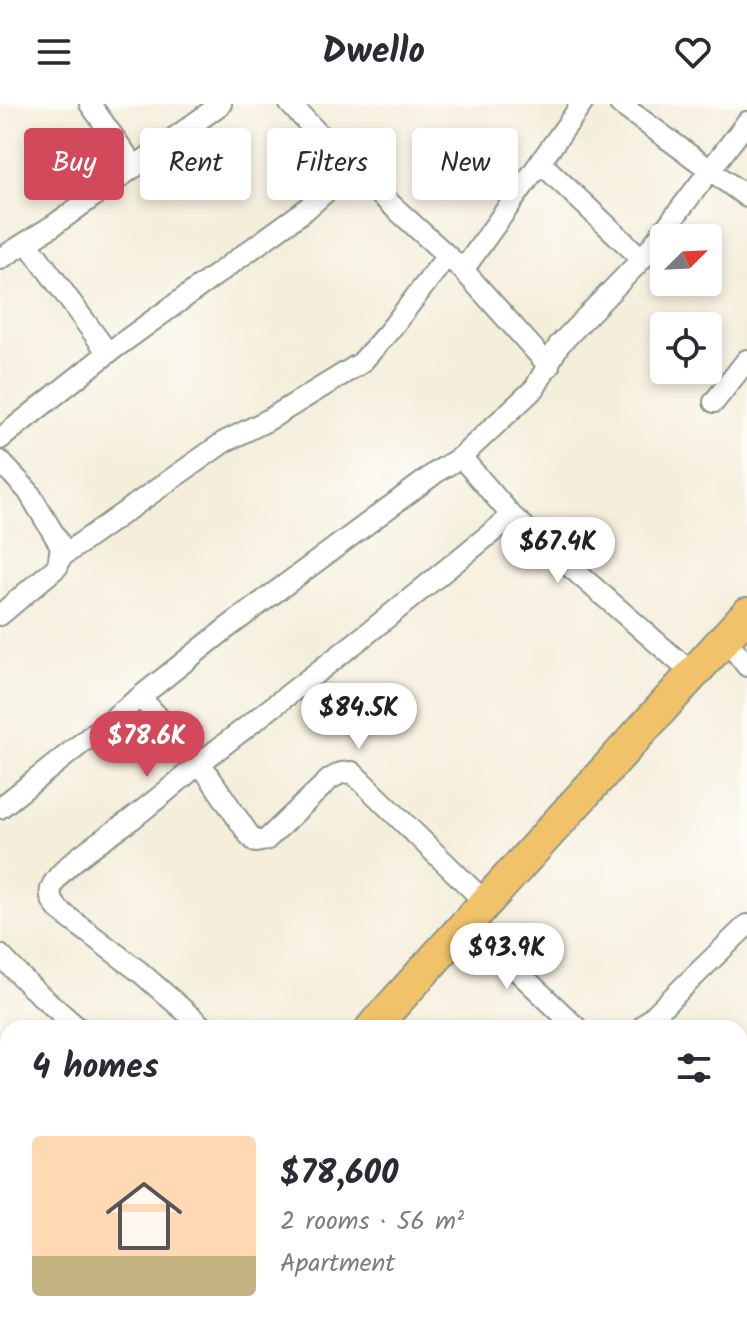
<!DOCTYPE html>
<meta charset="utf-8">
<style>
body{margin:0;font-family:Kalam,sans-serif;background:#f7f7f7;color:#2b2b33;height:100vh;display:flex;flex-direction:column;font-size:30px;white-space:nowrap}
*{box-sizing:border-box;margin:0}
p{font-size:26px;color:#7c7c81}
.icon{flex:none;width:44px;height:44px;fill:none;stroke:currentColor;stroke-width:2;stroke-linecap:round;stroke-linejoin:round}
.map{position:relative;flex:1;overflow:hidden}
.sheet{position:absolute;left:0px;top:916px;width:748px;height:312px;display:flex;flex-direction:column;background:#fff;border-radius:24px 24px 0 0;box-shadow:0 4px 12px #0003}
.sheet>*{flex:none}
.hud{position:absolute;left:24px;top:24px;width:700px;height:72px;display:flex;gap:16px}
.needle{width:52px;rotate:66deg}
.fabs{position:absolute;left:650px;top:120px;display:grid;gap:16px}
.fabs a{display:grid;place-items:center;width:72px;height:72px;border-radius:8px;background:#fff;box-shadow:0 4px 12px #0003;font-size:40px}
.price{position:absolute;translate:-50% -68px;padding:0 18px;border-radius:28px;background:#fff;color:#222;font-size:26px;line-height:52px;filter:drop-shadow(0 2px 4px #0008)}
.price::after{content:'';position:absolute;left:50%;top:48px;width:24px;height:18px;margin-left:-12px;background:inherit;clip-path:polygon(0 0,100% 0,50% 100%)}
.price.on{background:#d1495b;color:#fff}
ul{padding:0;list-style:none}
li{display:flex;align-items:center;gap:24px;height:200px;padding:0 32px}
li+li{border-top:2px solid #e1e1e2}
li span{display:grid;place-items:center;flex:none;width:224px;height:160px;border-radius:8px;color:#555}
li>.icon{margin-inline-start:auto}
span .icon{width:96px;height:96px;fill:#fffc;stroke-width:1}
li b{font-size:34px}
h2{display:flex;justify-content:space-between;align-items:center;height:96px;padding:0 32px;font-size:34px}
.tag{padding:0 28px;border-radius:8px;background:#fff;box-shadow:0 4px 12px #0003;font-size:28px;line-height:72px}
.tag.on{background:#d1495b;color:#fff}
header{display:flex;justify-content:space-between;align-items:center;height:104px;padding:0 32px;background:#fff;font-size:36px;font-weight:700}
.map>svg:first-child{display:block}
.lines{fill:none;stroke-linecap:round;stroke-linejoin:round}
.minor-casing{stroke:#8a9688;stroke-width:24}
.primary-casing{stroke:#8a9688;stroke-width:36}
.minor{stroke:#fff;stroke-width:20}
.primary{stroke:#f2c26a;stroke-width:32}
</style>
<header><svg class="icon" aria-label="menu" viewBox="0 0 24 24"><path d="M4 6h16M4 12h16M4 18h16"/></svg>Dwello<svg class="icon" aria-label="heart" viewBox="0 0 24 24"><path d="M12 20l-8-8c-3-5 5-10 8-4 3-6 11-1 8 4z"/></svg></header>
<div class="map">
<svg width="747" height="1228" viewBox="0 0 747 1228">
<rect width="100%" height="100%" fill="#fdfcf7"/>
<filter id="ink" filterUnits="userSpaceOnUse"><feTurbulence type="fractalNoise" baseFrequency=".0125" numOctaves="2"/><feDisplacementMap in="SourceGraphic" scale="16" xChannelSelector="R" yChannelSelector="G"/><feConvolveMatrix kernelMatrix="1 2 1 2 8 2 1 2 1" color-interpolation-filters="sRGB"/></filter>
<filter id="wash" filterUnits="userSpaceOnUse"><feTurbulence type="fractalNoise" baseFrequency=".006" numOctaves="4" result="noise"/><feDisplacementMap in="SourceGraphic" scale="32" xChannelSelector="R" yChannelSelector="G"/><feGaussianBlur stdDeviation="1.8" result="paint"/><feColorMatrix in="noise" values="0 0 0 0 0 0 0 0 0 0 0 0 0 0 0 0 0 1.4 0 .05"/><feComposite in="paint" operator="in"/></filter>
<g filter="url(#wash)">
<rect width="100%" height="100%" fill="#f4eedb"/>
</g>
<g filter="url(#ink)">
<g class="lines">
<g class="minor-casing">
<path id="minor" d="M 90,0 L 135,63
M 290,0 L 352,65 L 463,166 L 549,262
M 620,0 L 747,93
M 542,60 L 642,155
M 0,155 L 54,121 L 221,0
M 463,166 L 582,0
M 108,249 L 304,107 L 352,65
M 714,298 L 747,256
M 0,335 L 108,249 L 27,138
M 461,353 L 512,412 L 693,570
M 0,357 L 28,387 L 61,442 L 58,462 L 0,511
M 61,453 L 224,338 L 268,316 L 361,259 L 390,226 L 447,152
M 725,534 L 747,562
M 140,593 L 200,659 C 178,678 155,697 132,715 C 113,729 57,763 51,785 C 49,794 54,800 60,807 L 140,868 L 204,924
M 0,704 L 227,524 L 438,367 L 461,353 L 535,284 L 559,241 L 642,155 L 747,18
M 486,799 L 352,668 L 341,669 L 330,675 L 266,736 L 256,738 L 249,731 L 200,659 L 368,529 L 512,412
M 467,819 L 577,924
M 0,851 L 32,884 L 78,924
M 641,924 L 747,821
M 740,1069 L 747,1060
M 740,1090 L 747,1099
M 0,1091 L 8,1100
M 740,1140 L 747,1154
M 740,1196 L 747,1175
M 0,1200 L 8,1209
M 18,1220 L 25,1228
M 253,1220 L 262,1228
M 548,1220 L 556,1228
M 597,1228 L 606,1220
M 727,1228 L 729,1220"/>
</g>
<g class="primary-casing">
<path id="primary" d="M 372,924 L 747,510
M 97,1228 L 105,1220"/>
</g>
<use href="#minor" class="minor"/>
<use href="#primary" class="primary"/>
</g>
</g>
</svg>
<div class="fabs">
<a><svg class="needle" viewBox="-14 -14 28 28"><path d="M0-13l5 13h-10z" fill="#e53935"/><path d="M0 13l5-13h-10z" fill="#7c7c81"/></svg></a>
<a><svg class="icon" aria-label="locate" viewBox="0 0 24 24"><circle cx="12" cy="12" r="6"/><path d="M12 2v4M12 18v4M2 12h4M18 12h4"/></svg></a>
</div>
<b class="price" style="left:558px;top:481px">$67.4K</b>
<b class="price" style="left:359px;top:647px">$84.5K</b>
<b class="price on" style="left:147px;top:675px">$78.6K</b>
<b class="price" style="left:507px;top:887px">$93.9K</b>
<div class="hud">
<a class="tag on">Buy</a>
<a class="tag">Rent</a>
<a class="tag">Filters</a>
<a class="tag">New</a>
</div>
<section class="sheet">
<h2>4 homes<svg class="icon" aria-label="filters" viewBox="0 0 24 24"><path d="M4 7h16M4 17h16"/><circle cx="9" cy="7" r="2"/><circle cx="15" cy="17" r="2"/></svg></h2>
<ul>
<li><span style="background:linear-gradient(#ffd9b3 75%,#c2b280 0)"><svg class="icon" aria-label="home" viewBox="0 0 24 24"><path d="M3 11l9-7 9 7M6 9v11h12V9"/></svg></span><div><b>$78,600</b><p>2 rooms · 56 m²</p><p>Apartment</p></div></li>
</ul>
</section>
</div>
